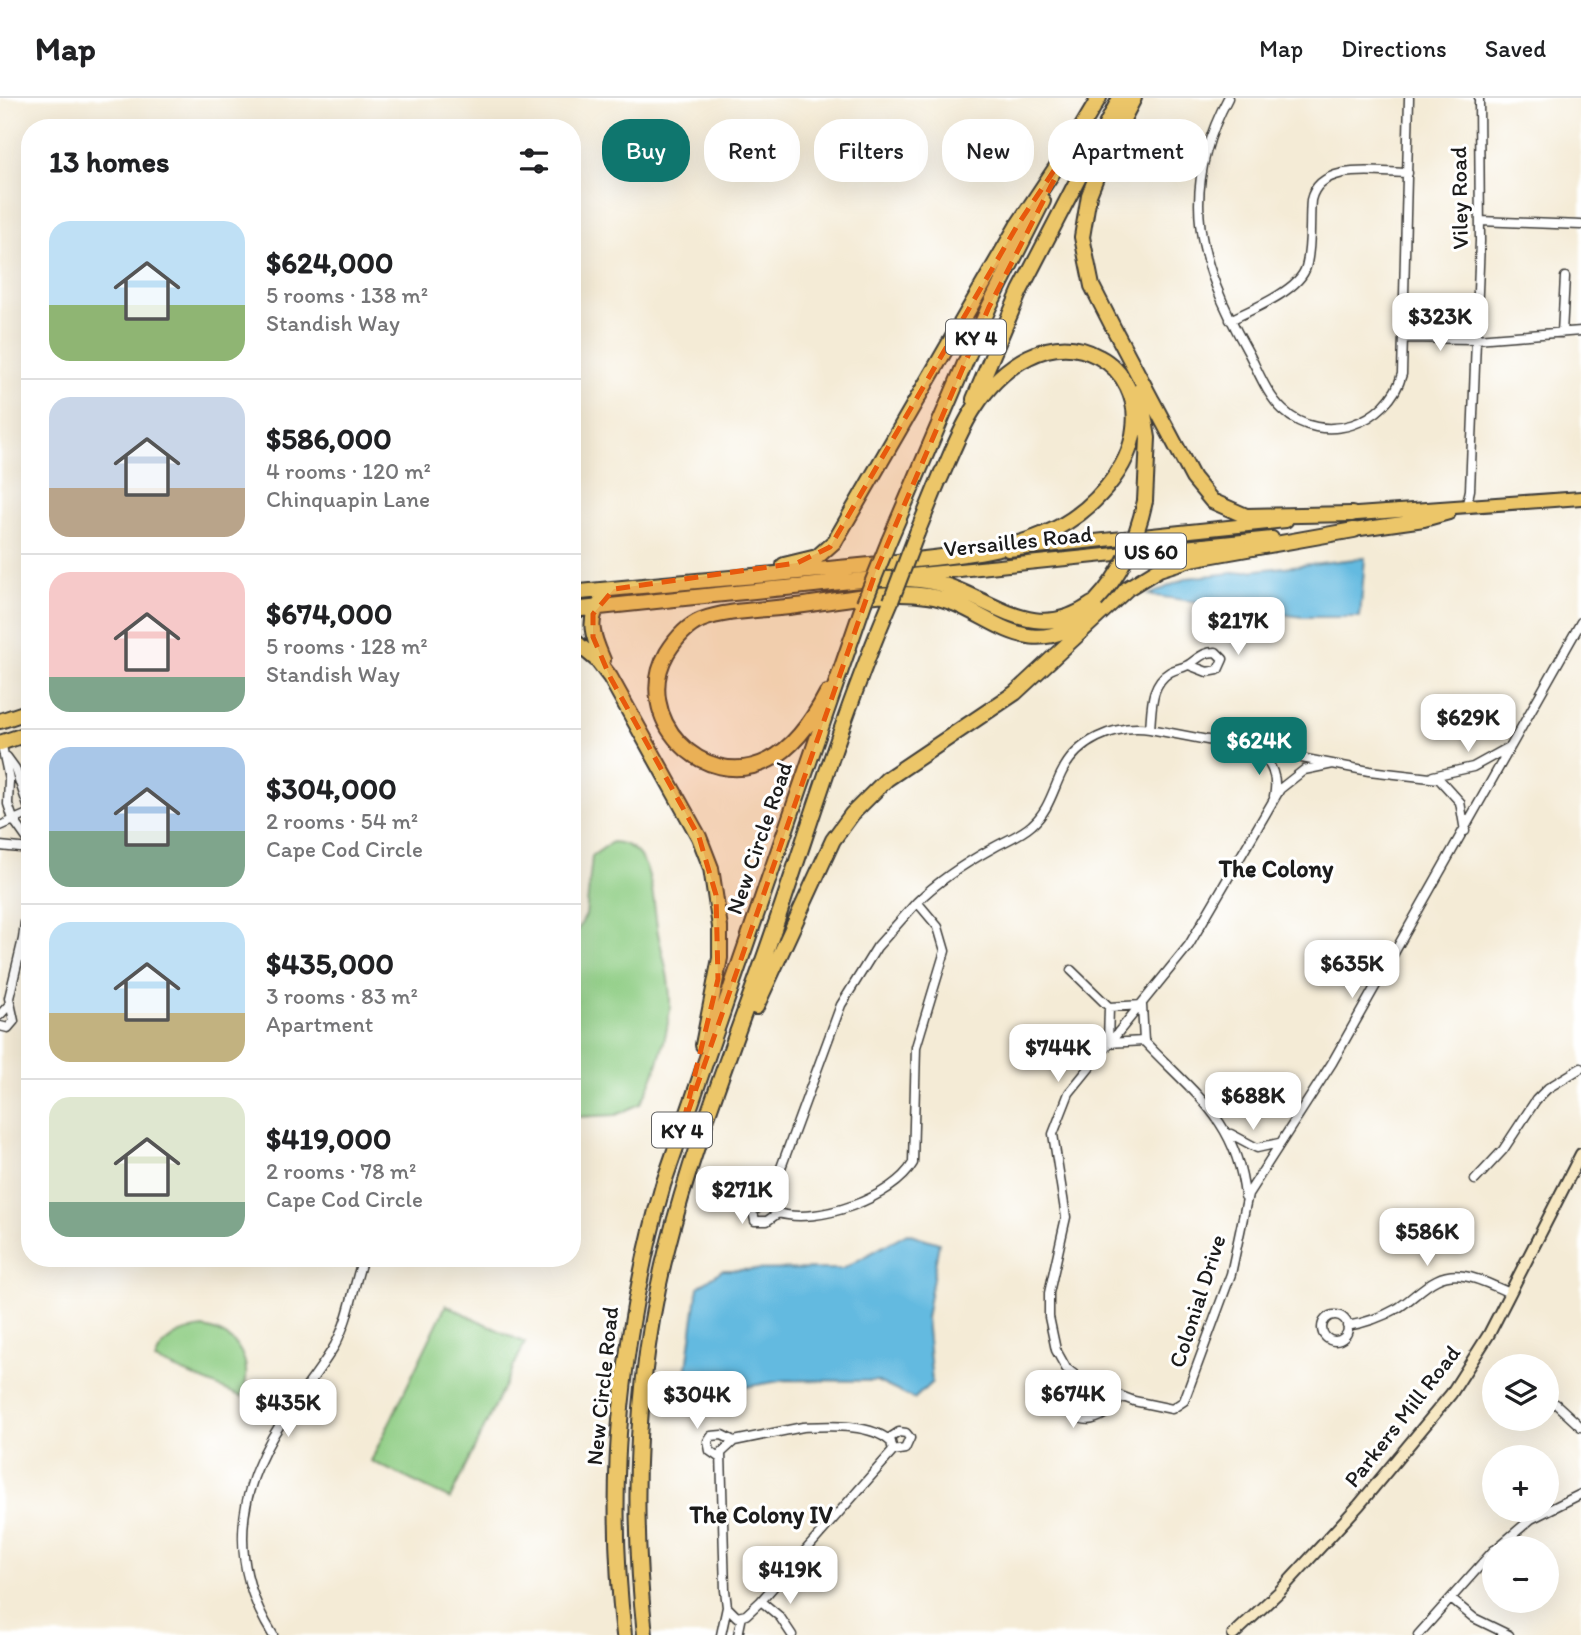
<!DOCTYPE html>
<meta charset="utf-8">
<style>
body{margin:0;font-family:Itim,sans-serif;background:#f2f2f2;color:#202124;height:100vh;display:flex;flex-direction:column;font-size:26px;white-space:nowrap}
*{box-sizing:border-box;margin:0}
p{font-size:23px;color:#757577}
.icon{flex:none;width:38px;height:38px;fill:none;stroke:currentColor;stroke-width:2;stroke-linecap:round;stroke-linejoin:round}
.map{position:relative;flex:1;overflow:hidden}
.panel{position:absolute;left:21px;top:21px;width:560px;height:1148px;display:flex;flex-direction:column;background:#fff;border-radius:28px;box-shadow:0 7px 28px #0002}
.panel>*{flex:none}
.top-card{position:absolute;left:602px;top:21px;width:665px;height:63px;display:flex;gap:14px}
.tools{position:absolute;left:1482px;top:1256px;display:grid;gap:14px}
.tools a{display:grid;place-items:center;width:77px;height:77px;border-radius:50%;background:#fff;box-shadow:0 7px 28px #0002;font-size:35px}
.price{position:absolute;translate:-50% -60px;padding:0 16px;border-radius:14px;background:#fff;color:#222;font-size:23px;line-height:46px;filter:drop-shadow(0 2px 4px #0008)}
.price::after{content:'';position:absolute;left:50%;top:42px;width:21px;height:16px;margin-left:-10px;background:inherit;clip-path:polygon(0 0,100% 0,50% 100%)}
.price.current{background:#0f766e;color:#fff}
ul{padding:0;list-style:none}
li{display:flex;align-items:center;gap:21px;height:175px;padding:0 28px}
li+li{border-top:2px solid #e0e0e0}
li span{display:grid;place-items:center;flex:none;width:196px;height:140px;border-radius:21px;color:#555}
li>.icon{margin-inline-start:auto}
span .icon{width:84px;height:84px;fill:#fffc;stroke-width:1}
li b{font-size:30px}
h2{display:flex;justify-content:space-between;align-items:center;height:84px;padding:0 28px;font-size:30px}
.tag{padding:0 24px;border-radius:28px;background:#fff;box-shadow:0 7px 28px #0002;font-size:24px;line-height:63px}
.tag.current{background:#0f766e;color:#fff}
header{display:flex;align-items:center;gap:42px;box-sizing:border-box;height:98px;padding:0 35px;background:#fff;border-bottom:2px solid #e0e0e0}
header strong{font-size:33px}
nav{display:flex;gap:38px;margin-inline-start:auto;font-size:24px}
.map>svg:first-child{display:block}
.green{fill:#8fcd84;stroke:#567450;stroke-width:2}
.water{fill:#63bae0;stroke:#406b7e;stroke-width:2}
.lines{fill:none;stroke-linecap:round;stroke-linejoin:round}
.street-casing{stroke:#3c3b38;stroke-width:11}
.secondary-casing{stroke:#3c3b38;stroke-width:14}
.primary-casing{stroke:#3c3b38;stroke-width:16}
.highway-casing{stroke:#3c3b38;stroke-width:18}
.street{stroke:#fff;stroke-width:8}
.secondary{stroke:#f7e8c3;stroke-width:10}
.primary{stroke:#ecc669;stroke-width:12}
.highway{stroke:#ecc669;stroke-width:14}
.highway-bridge-casing{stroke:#3c3b38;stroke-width:18;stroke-linecap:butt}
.highway-bridge{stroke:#ecc669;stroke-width:14}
.marked{fill:#e8590c;fill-opacity:0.2;stroke:#e8590c;stroke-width:5;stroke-dasharray:14 9;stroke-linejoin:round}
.labels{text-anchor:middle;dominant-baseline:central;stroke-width:6;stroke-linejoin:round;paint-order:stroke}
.shield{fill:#fff;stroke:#606060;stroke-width:2}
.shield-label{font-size:21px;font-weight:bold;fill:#1c1c1c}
.street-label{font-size:23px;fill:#1c1c1c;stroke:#fff}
.neighbourhood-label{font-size:24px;font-weight:bold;fill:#1c1c1c;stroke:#fff}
</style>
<header>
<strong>Map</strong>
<nav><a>Map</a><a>Directions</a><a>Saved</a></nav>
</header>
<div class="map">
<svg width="1581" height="1537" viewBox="0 0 1581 1537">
<rect width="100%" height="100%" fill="#fff"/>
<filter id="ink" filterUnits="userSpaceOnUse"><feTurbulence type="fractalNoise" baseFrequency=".0143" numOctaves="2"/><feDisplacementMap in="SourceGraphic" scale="14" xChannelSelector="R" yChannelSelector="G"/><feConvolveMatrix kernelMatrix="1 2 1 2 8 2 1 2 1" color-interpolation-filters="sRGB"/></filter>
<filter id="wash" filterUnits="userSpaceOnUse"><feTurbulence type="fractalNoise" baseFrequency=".00686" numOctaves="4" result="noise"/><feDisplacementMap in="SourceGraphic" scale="28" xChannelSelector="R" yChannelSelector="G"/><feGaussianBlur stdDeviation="1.57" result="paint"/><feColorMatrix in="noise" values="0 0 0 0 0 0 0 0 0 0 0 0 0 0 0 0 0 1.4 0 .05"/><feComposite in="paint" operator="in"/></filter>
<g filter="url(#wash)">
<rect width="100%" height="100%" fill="#f4ebd6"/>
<path class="green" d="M 612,744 C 656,746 652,804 658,835 C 663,859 671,883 670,909 C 668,935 655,983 640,1006 L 616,1017 L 576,1019 L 572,1018 L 572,842 L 586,817 L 592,758 Z
M 446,1207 L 525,1245 L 450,1401 L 371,1363 Z
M 204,1230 C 240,1237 254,1265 242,1299 L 155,1262 C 164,1239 180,1232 204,1230 Z"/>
<path class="water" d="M 1365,460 L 1360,519 L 1302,519 L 1149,497 L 1187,480 Z
M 907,1135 L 939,1145 L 926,1220 L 932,1284 L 914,1301 L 876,1283 L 785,1282 L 689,1299 L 687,1269 L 698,1189 L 722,1172 L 842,1171 Z"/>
</g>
<g filter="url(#ink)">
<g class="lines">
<g class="street-casing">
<path id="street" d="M 1228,0 C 1178,94 1198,164 1247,252 C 1258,272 1266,296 1283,312 C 1322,349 1389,326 1402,276 L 1409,0
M 1480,123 L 1581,127
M 1230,222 C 1251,212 1300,192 1306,169 C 1312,148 1309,124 1311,102 C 1320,63 1378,75 1408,75
M 1562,235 L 1565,179
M 1405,240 L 1476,241 L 1581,233
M 1466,410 L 1470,392 L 1480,143 L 1479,0
M 1150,631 C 1152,610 1150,586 1170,574 C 1177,570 1185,570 1191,565 C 1200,559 1203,554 1216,554 L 1223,561 L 1218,572 L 1207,574 L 1189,567
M 1,643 L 9,681 L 8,706 L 13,721 L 30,745
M 1258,653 C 1272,665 1278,681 1274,698
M 7,659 L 15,670 L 30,714
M 1333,666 L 1304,672 L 1280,691 L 1189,847 L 1069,995 L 1053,1036 L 1066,1119 L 1049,1195 L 1049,1219 L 1056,1252 L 1066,1270 L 1084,1284 L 1134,1303 L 1172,1311 L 1184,1303 L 1231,1176 L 1248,1096 L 1332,965 L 1581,524
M 1433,678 L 1473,669 L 1511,648
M 0,728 L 30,715
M 0,748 L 30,751
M 917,804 L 938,829 L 945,853 L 916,949 L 913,1065 C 893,1100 817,1127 778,1115 L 770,1106 L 772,1094 L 841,907 L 877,849 Z
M 917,804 C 939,782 964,766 991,751 C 1004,743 1020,738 1032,727 C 1048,713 1052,695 1061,676 C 1076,643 1114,626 1150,631 L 1369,673 L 1439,681 L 1460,704 L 1465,733
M 1071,872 L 1109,909 L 1142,907 L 1144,943 L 1108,945 L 1109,909
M 0,917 L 9,907
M 0,928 L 8,930 L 14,923 L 9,900 L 23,841 L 30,784
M 1144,943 C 1193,995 1237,1022 1245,1098
M 1231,1036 L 1257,1050 L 1279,1045
M 1475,1082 L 1503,1052 L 1536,1002 L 1548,990 L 1581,970
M 771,1102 L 753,1113 L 755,1123 L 767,1123 L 778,1115
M1322 1230a13 13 0 1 1 26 0a13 13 0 1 1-26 0Z
M 1347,1228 C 1366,1225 1382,1219 1398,1210 C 1420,1196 1434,1173 1464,1178 C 1480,1180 1495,1189 1510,1195
M 1072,1276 L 1065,1300 C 1077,1336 1106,1321 1122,1299
M 1556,1306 L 1581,1329
M 803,1329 C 828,1328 871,1325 891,1344 L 893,1353 L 761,1503 L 746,1517 L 737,1519 L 727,1509 L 725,1492 L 721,1355 L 734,1343 Z
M 888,1341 L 899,1334 L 906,1335 L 910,1340 L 905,1351 L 893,1353
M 720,1360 L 710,1353 L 708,1343 L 711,1338 L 722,1337 L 734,1343
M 1496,1451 L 1531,1421 L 1581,1396
M 1451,1501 L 1474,1520 L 1509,1537
M 761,1503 L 780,1519 L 792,1537
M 273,1537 C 227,1464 237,1391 283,1322 C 300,1296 320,1273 335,1247 C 350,1219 353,1189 363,1160
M 721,1537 L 727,1509
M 738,1537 L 742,1518
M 1418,1537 L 1494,1452"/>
</g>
<g class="secondary-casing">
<path id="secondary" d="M 1233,1537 L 1279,1494 L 1359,1407 L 1451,1296 L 1489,1236 L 1581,1056"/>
</g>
<g class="primary-casing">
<path id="primary" d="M 1343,417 L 1581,400
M 1346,433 L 1424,422 L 1449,415
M 1008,452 L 1286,423
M 911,477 L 1272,440"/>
</g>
<g class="highway-casing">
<path id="highway" d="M 1134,0 L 1107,52 L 1089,97 L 1082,139 L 1092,188 L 1114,231 L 1193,380 L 1212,403 L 1246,418 L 1352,416
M 1071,47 L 1099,0
M 1140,292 L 1148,340 L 1145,403
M 974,301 L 1020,193 L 1120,0
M 917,435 L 942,374
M 889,443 L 989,209 L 1043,103
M 784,467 L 817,459 L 835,443 L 1017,128 L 1075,41
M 572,495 C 674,484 777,477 879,466 C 936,459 1003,457 1055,431 C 1091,413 1130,372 1134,330 C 1138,302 1124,272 1099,259 C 1051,232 1001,269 975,309 C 960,331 951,357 940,381
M 602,503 C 585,522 594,541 603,562
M 572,512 C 646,504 720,496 795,489 C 838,485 884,477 927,483 C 986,492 1029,551 1092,506
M 572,541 L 597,562 L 610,579 L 699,739 L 711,770 L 720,829 L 720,860 L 703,947
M 827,595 C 814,620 795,649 769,662 C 702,696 631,618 667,555 C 675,542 687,528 701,522 C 726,512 768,512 796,508 C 838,503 886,491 928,498 C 987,506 1024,573 1090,516
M 0,623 L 30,613
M 0,645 L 30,635
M 756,909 L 833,742 L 852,716 L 887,681 L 1015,595 L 1128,490 L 1159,471 L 1191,461 L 1354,432
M 624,1537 C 606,1383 621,1236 663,1087 L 864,505
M 645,1537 C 631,1407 635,1278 667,1151 C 694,1043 737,939 773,834 C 811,724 845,610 891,503"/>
</g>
<use href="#street" class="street"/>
<use href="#secondary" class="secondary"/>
<use href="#primary" class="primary"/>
<use href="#highway" class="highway"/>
<g class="highway-bridge-casing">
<path id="highway-bridge" d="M 891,503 L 917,435
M 1096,503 C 1122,476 1137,439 1145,403
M 864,505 L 889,443"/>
</g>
<use href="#highway-bridge" class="highway-bridge"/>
</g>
</g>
<path class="marked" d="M 1075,41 L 989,209 L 876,473 L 681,1034 L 718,881 L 716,797 L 699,739 L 610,579 L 593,539 L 593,516 L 614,491 L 797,465 L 830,449 L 1017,128 Z"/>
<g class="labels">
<g class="shield">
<rect x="946" y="221.5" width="60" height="35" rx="5"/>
<rect x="1116" y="435.5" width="70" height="35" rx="5"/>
<rect x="652" y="1014.5" width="60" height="35" rx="5"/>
</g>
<g class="shield-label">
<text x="976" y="239">KY 4</text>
<text x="1151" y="453">US 60</text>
<text x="682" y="1032">KY 4</text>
</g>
<g class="street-label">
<text transform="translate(1459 100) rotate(-91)">Viley Road</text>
<text transform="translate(1018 443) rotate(-6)">Versailles Road</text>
<text transform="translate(759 740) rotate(-71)">New Circle Road</text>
<text transform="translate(1197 1203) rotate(-72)">Colonial Drive</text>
<text transform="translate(602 1288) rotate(-84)">New Circle Road</text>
<text transform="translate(1402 1318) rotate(-52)">Parkers Mill Road</text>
</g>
<g class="neighbourhood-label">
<text x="1276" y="770">The Colony</text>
<text x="761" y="1416">The Colony IV</text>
</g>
</g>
</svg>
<div class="tools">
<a><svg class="icon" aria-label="layers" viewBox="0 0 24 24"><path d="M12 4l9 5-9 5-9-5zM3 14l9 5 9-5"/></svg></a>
<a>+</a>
<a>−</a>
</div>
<b class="price" style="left:1440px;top:255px">$323K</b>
<b class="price" style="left:1238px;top:559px">$217K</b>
<b class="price" style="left:1468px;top:656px">$629K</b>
<b class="price current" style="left:1259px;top:679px">$624K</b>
<b class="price" style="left:1352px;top:902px">$635K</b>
<b class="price" style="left:1058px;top:986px">$744K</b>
<b class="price" style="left:1253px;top:1034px">$688K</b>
<b class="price" style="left:742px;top:1128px">$271K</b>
<b class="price" style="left:1427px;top:1170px">$586K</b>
<b class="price" style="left:1073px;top:1332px">$674K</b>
<b class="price" style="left:697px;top:1333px">$304K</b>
<b class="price" style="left:288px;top:1341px">$435K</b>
<b class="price" style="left:790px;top:1508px">$419K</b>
<div class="top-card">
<a class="tag current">Buy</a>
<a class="tag">Rent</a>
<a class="tag">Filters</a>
<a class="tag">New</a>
<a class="tag">Apartment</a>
</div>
<section class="panel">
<h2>13 homes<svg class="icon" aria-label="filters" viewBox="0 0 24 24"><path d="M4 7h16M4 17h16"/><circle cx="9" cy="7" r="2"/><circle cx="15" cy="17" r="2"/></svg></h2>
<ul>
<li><span style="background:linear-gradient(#bfe0f5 60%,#8fb573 0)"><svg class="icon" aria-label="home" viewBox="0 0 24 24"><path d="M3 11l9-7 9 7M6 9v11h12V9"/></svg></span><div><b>$624,000</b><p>5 rooms · 138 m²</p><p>Standish Way</p></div></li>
<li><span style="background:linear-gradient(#c9d6e8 65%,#b9a48a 0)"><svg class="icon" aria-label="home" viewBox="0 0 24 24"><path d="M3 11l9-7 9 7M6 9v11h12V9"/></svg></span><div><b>$586,000</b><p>4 rooms · 120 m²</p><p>Chinquapin Lane</p></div></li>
<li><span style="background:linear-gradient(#f6c9c9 75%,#7fa58c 0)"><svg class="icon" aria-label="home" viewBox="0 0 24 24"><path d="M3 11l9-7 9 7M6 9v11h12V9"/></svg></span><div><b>$674,000</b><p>5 rooms · 128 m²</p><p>Standish Way</p></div></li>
<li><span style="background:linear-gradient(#a9c7e8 60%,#7fa58c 0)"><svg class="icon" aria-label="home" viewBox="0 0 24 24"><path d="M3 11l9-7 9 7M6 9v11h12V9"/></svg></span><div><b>$304,000</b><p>2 rooms · 54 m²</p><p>Cape Cod Circle</p></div></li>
<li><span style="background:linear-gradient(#bfe0f5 65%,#c2b280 0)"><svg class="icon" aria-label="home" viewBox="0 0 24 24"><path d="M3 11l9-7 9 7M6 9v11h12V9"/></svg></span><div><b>$435,000</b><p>3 rooms · 83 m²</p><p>Apartment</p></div></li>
<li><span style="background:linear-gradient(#dfe7d0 75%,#7fa58c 0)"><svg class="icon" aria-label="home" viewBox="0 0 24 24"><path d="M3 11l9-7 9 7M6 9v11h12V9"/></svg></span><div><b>$419,000</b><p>2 rooms · 78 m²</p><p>Cape Cod Circle</p></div></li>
</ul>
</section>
</div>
